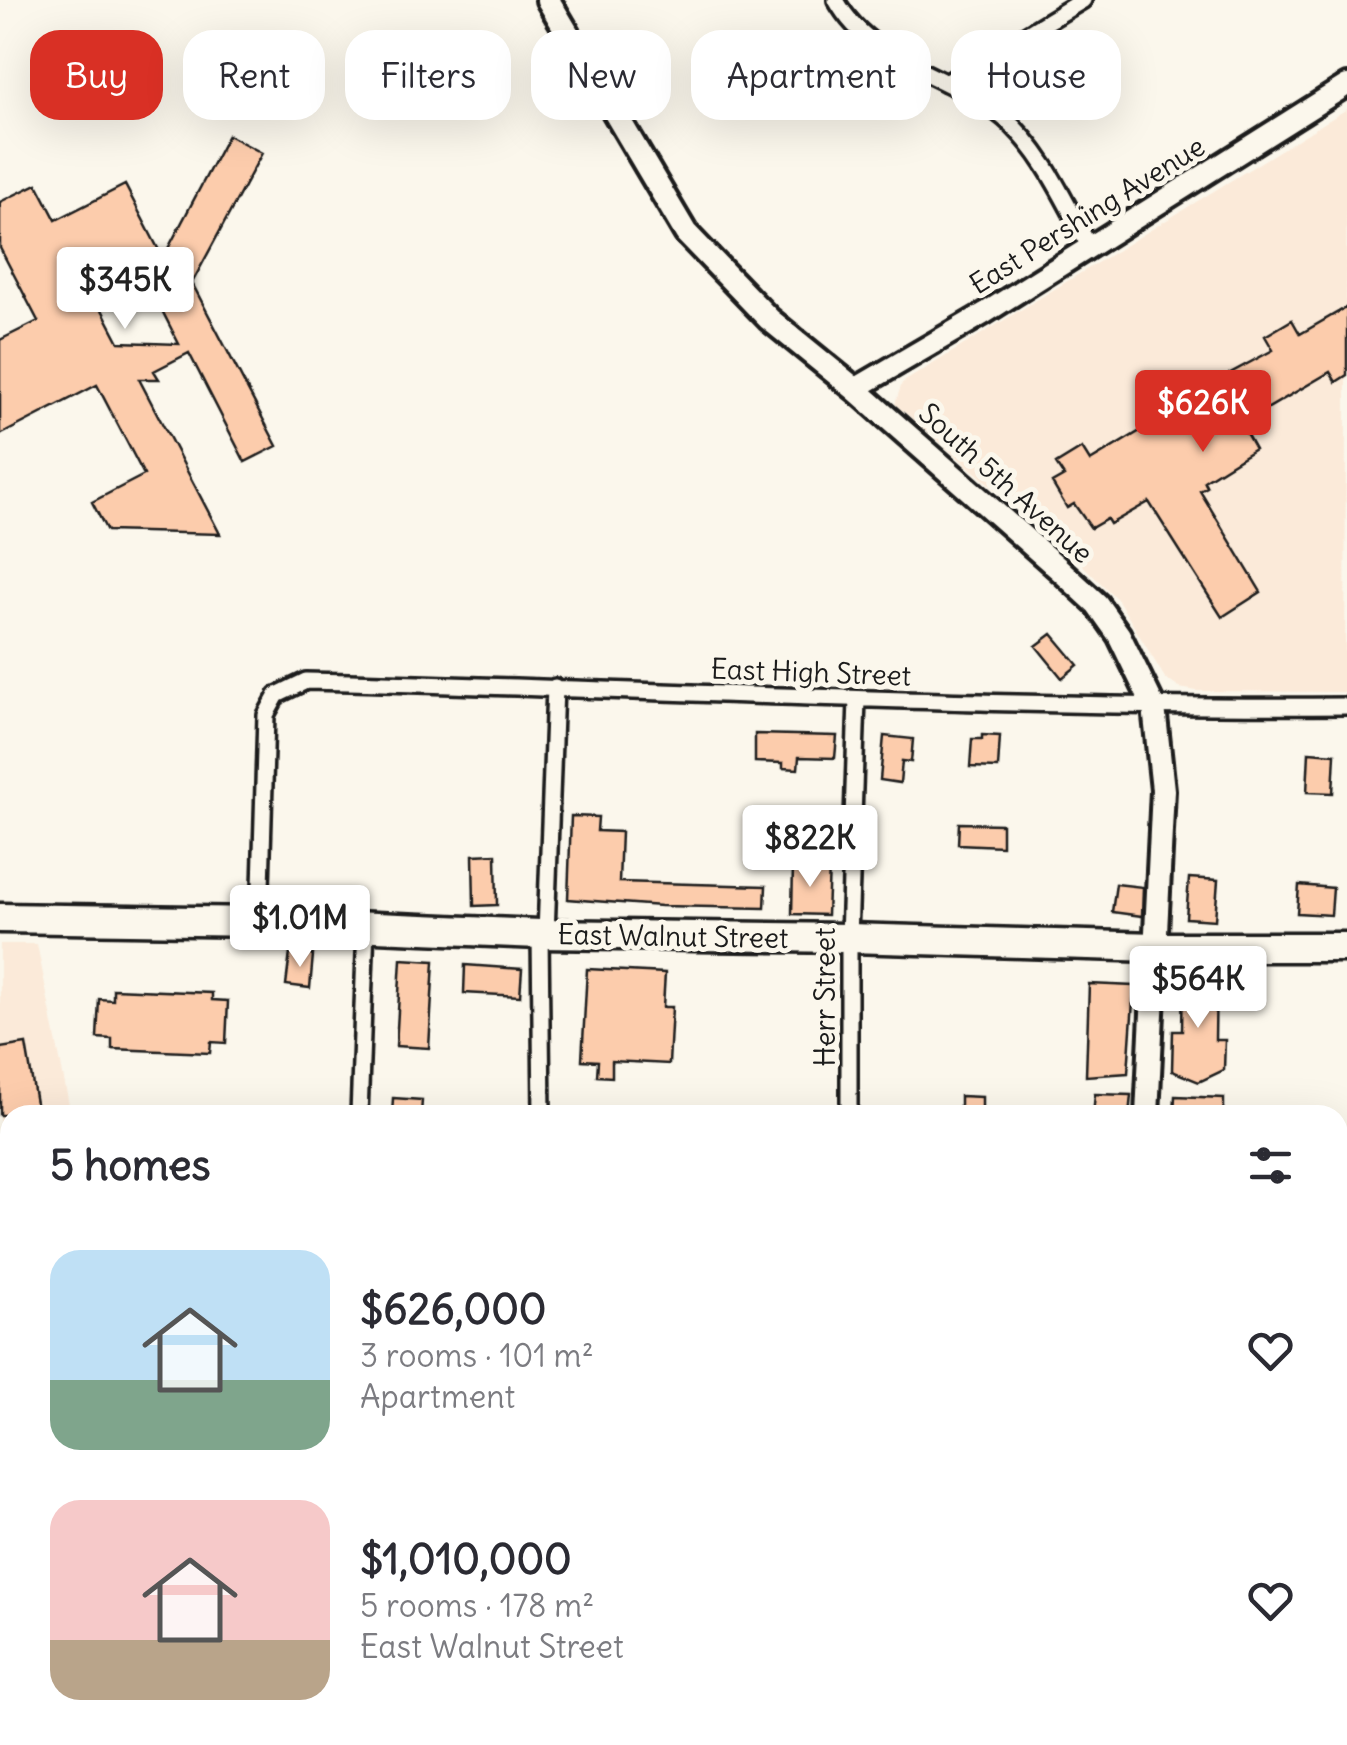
<!DOCTYPE html>
<meta charset="utf-8">
<style>
body{margin:0;font-family:Delius,sans-serif;background:#f2f2f3;color:#2b2b33;height:100vh;display:flex;flex-direction:column;font-size:38px;white-space:nowrap}
*{box-sizing:border-box;margin:0}
p{font-size:32px;color:#7c7c81}
.icon{flex:none;width:55px;height:55px;fill:none;stroke:currentColor;stroke-width:2;stroke-linecap:round;stroke-linejoin:round}
.map{position:relative;flex:1;overflow:hidden}
.details{position:absolute;left:0px;top:1105px;width:1348px;height:640px;display:flex;flex-direction:column;background:#fff;border-radius:30px 30px 0 0;box-shadow:0 10px 40px #0002}
.details>*{flex:none}
.banner{position:absolute;left:30px;top:30px;width:1288px;height:90px;display:flex;gap:20px}
.price{position:absolute;translate:-50% -85px;padding:0 22px;border-radius:10px;background:#fff;color:#222;font-size:32px;line-height:65px;filter:drop-shadow(0 2px 5px #0008)}
.price::after{content:'';position:absolute;left:50%;top:60px;width:30px;height:22px;margin-left:-15px;background:inherit;clip-path:polygon(0 0,100% 0,50% 100%)}
.price.selected{background:#d93025;color:#fff}
ul{padding:0;list-style:none}
li{display:flex;align-items:center;gap:30px;height:250px;padding:0 50px}
li span{display:grid;place-items:center;flex:none;width:280px;height:200px;border-radius:30px;color:#555}
li>.icon{margin-inline-start:auto}
span .icon{width:120px;height:120px;fill:#fffc;stroke-width:1}
li b{font-size:42px}
h2{display:flex;justify-content:space-between;align-items:center;height:120px;padding:0 50px;font-size:42px}
.chip{padding:0 35px;border-radius:30px;background:#fff;box-shadow:0 10px 40px #0002;font-size:35px;line-height:90px}
.chip.selected{background:#d93025;color:#fff}
.map>svg:first-child{display:block}
.built{fill:#fbead9}
.building{fill:#fcccac;stroke:#1c1c1c;stroke-width:2.5;fill-rule:evenodd}
.lines{fill:none;stroke-linecap:round;stroke-linejoin:round}
.minor-casing{stroke:#1c1c1c;stroke-width:22}
.tertiary-casing{stroke:#1c1c1c;stroke-width:28}
.secondary-casing{stroke:#1c1c1c;stroke-width:30}
.trunk-casing{stroke:#1c1c1c;stroke-width:35}
.minor{stroke:#fbf7ec;stroke-width:15}
.tertiary{stroke:#fbf7ec;stroke-width:20}
.secondary{stroke:#fbf7ec;stroke-width:22}
.trunk{stroke:#fbf7ec;stroke-width:28}
.labels{text-anchor:middle;dominant-baseline:central;stroke-width:10;stroke-linejoin:round;paint-order:stroke}
.street-label{font-size:28px;fill:#1c1c1c;stroke:#fbf7ec}
</style>
<div class="map">
<svg width="1347" height="1745" viewBox="0 0 1347 1745">
<rect width="100%" height="100%" fill="#fbf7ec"/>
<filter id="ink" filterUnits="userSpaceOnUse"><feTurbulence type="fractalNoise" baseFrequency=".01" numOctaves="2"/><feDisplacementMap in="SourceGraphic" scale="20" xChannelSelector="R" yChannelSelector="G"/><feConvolveMatrix kernelMatrix="1 2 1 2 8 2 1 2 1" color-interpolation-filters="sRGB"/></filter>
<g filter="url(#ink)">
<path class="built" d="M 1347,109 L 1345,692 L 1197,691 L 1179,688 L 1165,678 L 1118,600 L 1071,554 L 895,404 L 902,383 Z
M 0,944 L 37,944 L 71,1115 L 10,1115 L 10,1735 L 227,1735 L 228,1745 L 0,1745 Z"/>
<path class="building" d="M 228,135 L 262,153 L 192,283 L 277,446 L 245,462 L 189,353 L 154,371 L 159,379 L 139,379 L 220,534 L 107,531 L 92,502 L 144,475 L 97,385 L 0,435 L 0,340 L 38,321 L 0,248 L 0,202 L 37,184 L 56,220 L 125,185 L 163,258 ZM 84,275 L 145,277 L 179,344 L 119,342 Z
M 1347,307 L 1347,375 L 1336,382 L 1330,372 L 1241,424 L 1255,449 L 1204,481 L 1207,487 L 1200,491 L 1261,592 L 1222,617 L 1149,502 L 1110,524 L 1107,519 L 1091,528 L 1074,504 L 1067,508 L 1052,483 L 1064,476 L 1056,464 L 1082,448 L 1090,461 L 1160,419 L 1156,413 L 1273,350 L 1265,336 L 1292,320 L 1300,334 Z
M 1052,634 L 1078,665 L 1062,678 L 1036,646 Z
M 755,734 L 837,736 L 835,758 L 799,757 L 798,769 L 783,768 L 783,763 L 755,762 Z
M 982,735 L 1000,736 L 998,768 L 970,767 L 972,739 L 982,739 Z
M 884,736 L 913,739 L 911,762 L 902,761 L 900,783 L 880,780 Z
M 1309,752 L 1335,754 L 1333,793 L 1307,792 Z
M 571,816 L 598,817 L 597,831 L 621,832 L 619,882 L 766,886 L 765,908 L 661,906 L 568,899 Z
M 959,823 L 1002,824 L 1002,846 L 958,844 Z
M 496,854 L 497,905 L 474,906 L 473,855 Z
M 793,865 L 829,866 L 827,915 L 792,914 Z
M 1189,878 L 1218,880 L 1215,920 L 1186,918 Z
M 1116,884 L 1143,887 L 1142,916 L 1112,912 Z
M 1299,885 L 1333,888 L 1331,915 L 1297,913 Z
M 290,953 L 313,955 L 310,988 L 286,985 Z
M 401,959 L 434,961 L 429,1048 L 396,1046 Z
M 465,965 L 522,969 L 520,996 L 464,993 Z
M 587,969 L 665,973 L 663,1007 L 672,1007 L 669,1064 L 612,1061 L 612,1077 L 597,1076 L 598,1061 L 582,1060 Z
M 1183,974 L 1216,975 L 1215,1040 L 1225,1040 L 1224,1070 L 1199,1082 L 1172,1071 L 1173,1031 L 1182,1031 Z
M 1089,984 L 1134,986 L 1128,1073 L 1086,1076 Z
M 113,989 L 212,993 L 212,1000 L 228,1001 L 226,1043 L 211,1042 L 210,1053 L 112,1049 L 112,1039 L 97,1038 L 99,999 L 113,1000 Z
M 26,1044 L 38,1115 L 0,1115 L 0,1048 Z
M 1095,1094 L 1131,1095 L 1129,1115 L 1093,1115 Z
M 960,1096 L 982,1097 L 982,1115 L 960,1115 Z
M 1175,1096 L 1224,1098 L 1224,1115 L 1174,1115 Z
M 393,1098 L 422,1100 L 421,1115 L 392,1115 Z"/>
<g class="lines">
<g class="minor-casing">
<path id="minor" d="M 836,0 C 871,64 952,75 1004,118 C 1043,151 1065,202 1089,246
M 946,83 L 1083,0
M 260,922 L 266,715 L 277,695 L 306,681 C 653,689 1000,709 1347,706
M 540,934 L 542,1115
M 546,934 L 555,687
M 359,1115 L 366,926
M 849,1115 L 849,938 L 857,699
M 1338,1314 L 1347,1314"/>
</g>
<g class="tertiary-casing">
<path id="tertiary" d="M 855,389 L 985,313 L 1347,85
M 1007,1735 L 1008,1745"/>
</g>
<g class="secondary-casing">
<path id="secondary" d="M 548,0 L 686,233 L 769,319 L 855,389 L 1058,568 L 1097,604 L 1119,635 L 1154,707 L 1163,790 L 1147,1115"/>
</g>
<g class="trunk-casing">
<path id="trunk" d="M 0,918 L 260,922 L 540,934 L 849,938 L 1155,947 L 1347,947
M 1338,1720 L 1347,1720
M 340,1745 L 402,1735"/>
</g>
<use href="#minor" class="minor"/>
<use href="#tertiary" class="tertiary"/>
<use href="#secondary" class="secondary"/>
<use href="#trunk" class="trunk"/>
</g>
</g>
<g class="labels">
<g class="street-label">
<text transform="translate(1087 215) rotate(-32)">East Pershing Avenue</text>
<text transform="translate(1006 483) rotate(42)">South 5th Avenue</text>
<text transform="translate(811 672) rotate(2)">East High Street</text>
<text transform="translate(673 936) rotate(1)">East Walnut Street</text>
<text transform="translate(825 997) rotate(-90)">Herr Street</text>
</g>
</g>
</svg>
<b class="price" style="left:125px;top:332px">$345K</b>
<b class="price selected" style="left:1203px;top:455px">$626K</b>
<b class="price" style="left:810px;top:890px">$822K</b>
<b class="price" style="left:300px;top:970px">$1.01M</b>
<b class="price" style="left:1198px;top:1031px">$564K</b>
<div class="banner">
<a class="chip selected">Buy</a>
<a class="chip">Rent</a>
<a class="chip">Filters</a>
<a class="chip">New</a>
<a class="chip">Apartment</a>
<a class="chip">House</a>
</div>
<section class="details">
<h2>5 homes<svg class="icon" aria-label="filters" viewBox="0 0 24 24"><path d="M4 7h16M4 17h16"/><circle cx="9" cy="7" r="2"/><circle cx="15" cy="17" r="2"/></svg></h2>
<ul>
<li><span style="background:linear-gradient(#bfe0f5 65%,#7fa58c 0)"><svg class="icon" aria-label="home" viewBox="0 0 24 24"><path d="M3 11l9-7 9 7M6 9v11h12V9"/></svg></span><div><b>$626,000</b><p>3 rooms · 101 m²</p><p>Apartment</p></div><svg class="icon" aria-label="heart" viewBox="0 0 24 24"><path d="M12 20l-8-8c-3-5 5-10 8-4 3-6 11-1 8 4z"/></svg></li>
<li><span style="background:linear-gradient(#f6c9c9 70%,#b9a48a 0)"><svg class="icon" aria-label="home" viewBox="0 0 24 24"><path d="M3 11l9-7 9 7M6 9v11h12V9"/></svg></span><div><b>$1,010,000</b><p>5 rooms · 178 m²</p><p>East Walnut Street</p></div><svg class="icon" aria-label="heart" viewBox="0 0 24 24"><path d="M12 20l-8-8c-3-5 5-10 8-4 3-6 11-1 8 4z"/></svg></li>
</ul>
</section>
</div>
